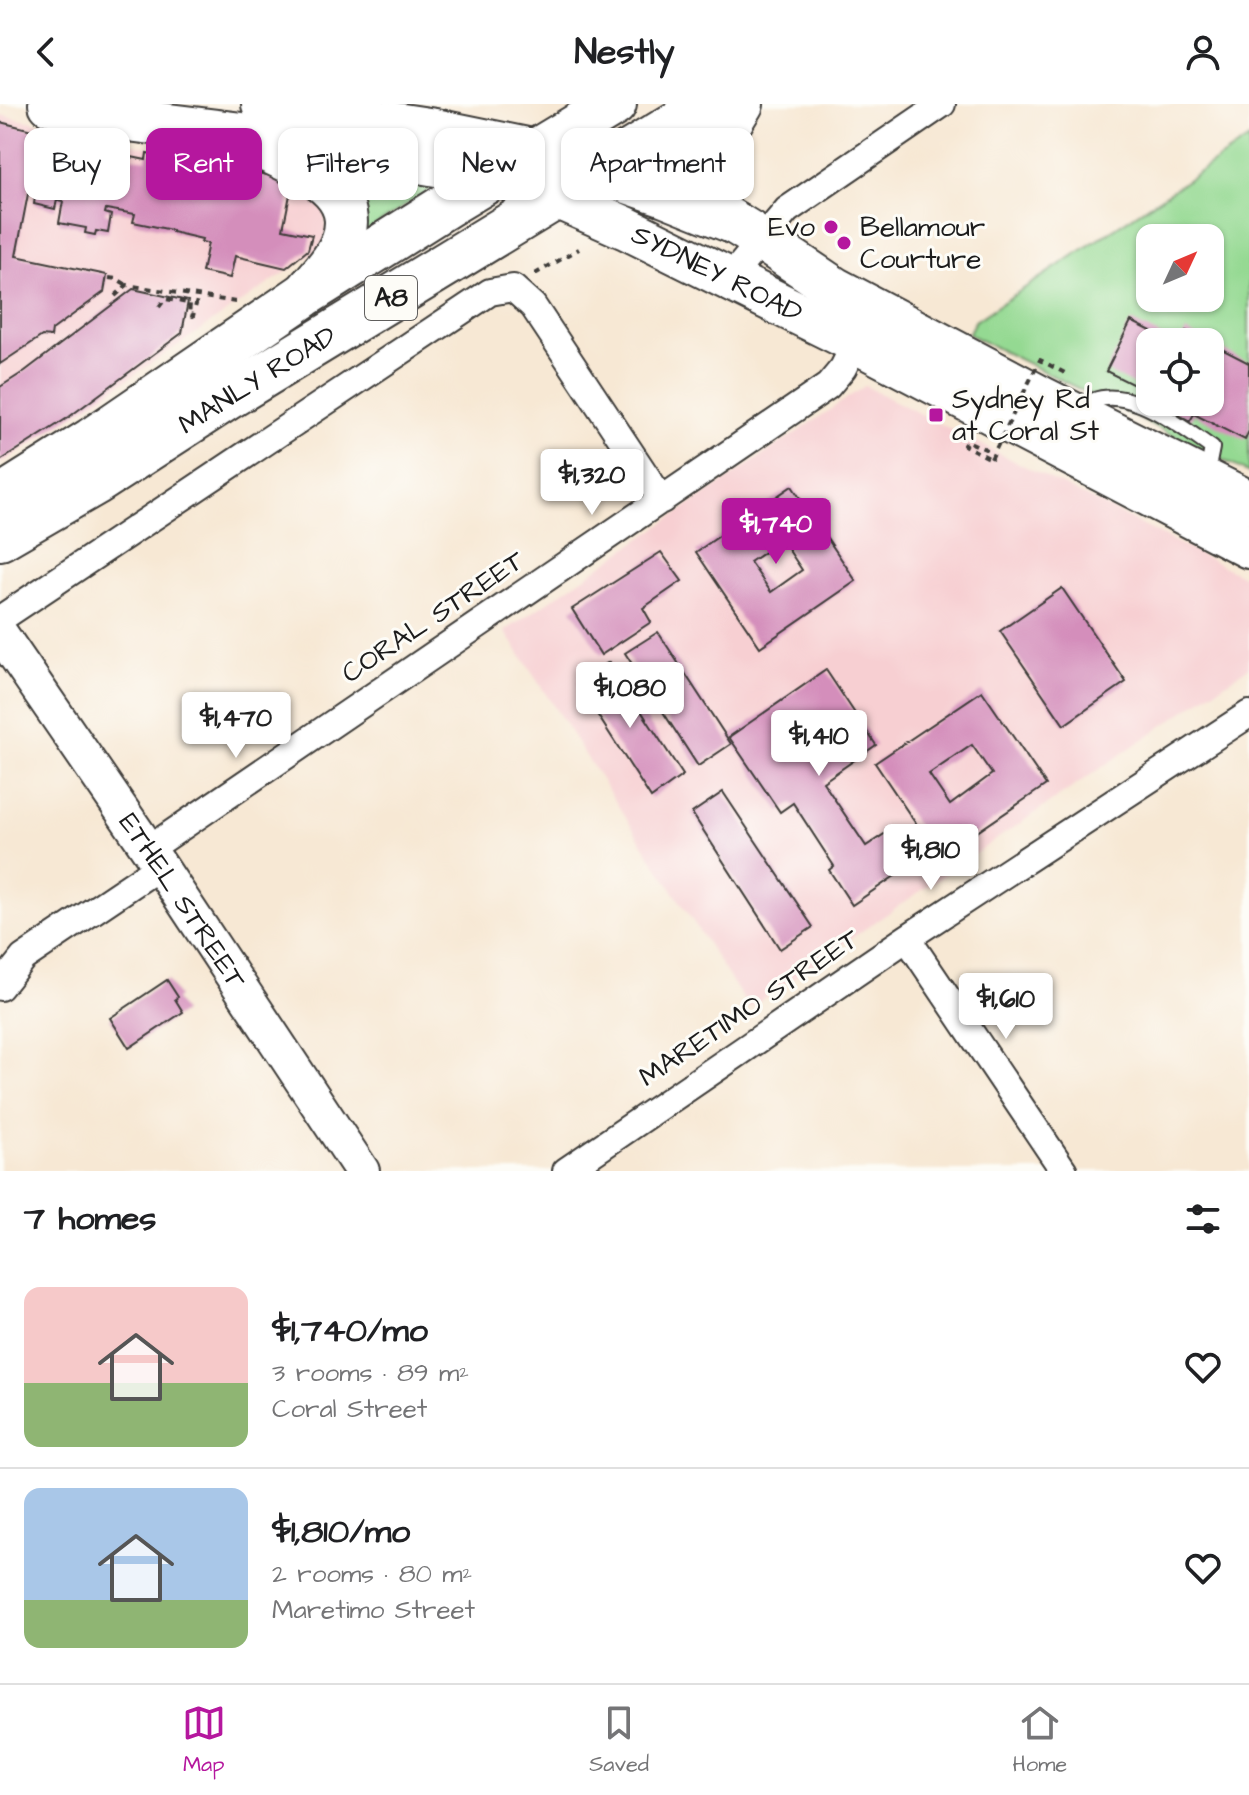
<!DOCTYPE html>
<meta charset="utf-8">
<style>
body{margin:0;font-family:"Architects Daughter",sans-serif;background:#f6f6f6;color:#202124;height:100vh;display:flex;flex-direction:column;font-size:30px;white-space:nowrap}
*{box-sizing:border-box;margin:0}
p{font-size:26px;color:#757577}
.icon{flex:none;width:44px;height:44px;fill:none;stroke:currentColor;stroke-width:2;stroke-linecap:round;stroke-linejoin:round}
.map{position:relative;height:1067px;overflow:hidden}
.panel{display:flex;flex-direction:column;background:#fff;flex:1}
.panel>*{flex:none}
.hud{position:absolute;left:24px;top:24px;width:800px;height:72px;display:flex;gap:16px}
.needle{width:52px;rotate:46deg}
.buttons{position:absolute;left:1136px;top:120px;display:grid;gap:16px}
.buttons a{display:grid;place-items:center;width:88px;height:88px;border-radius:16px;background:#fff;box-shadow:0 2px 6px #0004;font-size:40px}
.price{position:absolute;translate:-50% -68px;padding:0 18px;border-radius:8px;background:#fff;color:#222;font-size:26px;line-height:52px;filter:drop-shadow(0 2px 4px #0008)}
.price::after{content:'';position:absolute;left:50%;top:48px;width:24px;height:18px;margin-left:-12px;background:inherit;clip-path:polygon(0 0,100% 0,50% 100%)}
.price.on{background:#b5179e;color:#fff}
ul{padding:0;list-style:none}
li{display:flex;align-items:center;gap:24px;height:200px;padding:0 24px}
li+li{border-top:2px solid #e0e0e0}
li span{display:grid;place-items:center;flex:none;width:224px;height:160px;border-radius:16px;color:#555}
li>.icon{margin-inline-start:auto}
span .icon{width:96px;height:96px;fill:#fffc;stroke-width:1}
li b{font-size:34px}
h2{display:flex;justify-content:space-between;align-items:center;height:96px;padding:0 24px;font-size:34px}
.tag{padding:0 28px;border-radius:16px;background:#fff;box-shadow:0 2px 6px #0004;font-size:28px;line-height:72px}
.tag.on{background:#b5179e;color:#fff}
header{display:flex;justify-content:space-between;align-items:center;height:104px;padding:0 24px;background:#fff;font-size:36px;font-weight:700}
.dock{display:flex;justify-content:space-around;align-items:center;height:112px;border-top:2px solid #e0e0e0;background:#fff;font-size:22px;color:#757577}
.dock a{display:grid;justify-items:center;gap:4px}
.dock .on{color:#b5179e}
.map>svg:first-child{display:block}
.built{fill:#f7cfd2}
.green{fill:#94d992;stroke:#587a57;stroke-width:2;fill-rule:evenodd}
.building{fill:#d48ebb;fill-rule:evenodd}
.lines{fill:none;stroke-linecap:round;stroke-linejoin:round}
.service-casing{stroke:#3d3b38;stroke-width:18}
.minor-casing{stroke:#3d3b38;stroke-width:30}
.tertiary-casing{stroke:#3d3b38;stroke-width:38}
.primary-casing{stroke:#3d3b38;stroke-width:46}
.trunk-casing{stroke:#3d3b38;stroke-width:48}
.path{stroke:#3d3b38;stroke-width:4;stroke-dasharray:6 6;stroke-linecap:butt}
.service{stroke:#fff;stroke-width:14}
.minor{stroke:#fff;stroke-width:26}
.tertiary{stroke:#fff;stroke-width:34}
.primary{stroke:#fff;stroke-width:42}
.trunk{stroke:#fff;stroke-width:44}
.path-bridge{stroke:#3d3b38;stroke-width:4;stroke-dasharray:6 6;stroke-linecap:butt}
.poi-dot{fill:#b5179e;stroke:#fdfcf7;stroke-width:3}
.labels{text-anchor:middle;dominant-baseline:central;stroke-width:6;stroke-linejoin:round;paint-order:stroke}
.shield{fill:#fdfcf7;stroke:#605f5e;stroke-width:2}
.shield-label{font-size:26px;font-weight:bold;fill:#1c1c1c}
.poi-label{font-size:28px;fill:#1c1c1c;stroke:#fdfcf7;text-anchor:start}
.street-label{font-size:28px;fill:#1c1c1c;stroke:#fdfcf7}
</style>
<header><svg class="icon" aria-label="back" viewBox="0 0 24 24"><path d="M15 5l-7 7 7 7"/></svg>Nestly<svg class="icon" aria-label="person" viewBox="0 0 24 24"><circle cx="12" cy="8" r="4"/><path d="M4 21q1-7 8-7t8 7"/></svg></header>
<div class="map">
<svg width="1249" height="1067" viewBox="0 0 1249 1067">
<rect width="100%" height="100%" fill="#fdfcf7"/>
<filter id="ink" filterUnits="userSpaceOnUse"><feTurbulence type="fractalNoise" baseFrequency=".0125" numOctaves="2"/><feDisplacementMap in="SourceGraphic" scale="16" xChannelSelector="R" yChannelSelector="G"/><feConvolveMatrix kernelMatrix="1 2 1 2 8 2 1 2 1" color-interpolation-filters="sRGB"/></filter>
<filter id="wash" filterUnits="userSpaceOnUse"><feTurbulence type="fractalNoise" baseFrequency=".006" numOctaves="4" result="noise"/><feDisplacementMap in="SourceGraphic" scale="32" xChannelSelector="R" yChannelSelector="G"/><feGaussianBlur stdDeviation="1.8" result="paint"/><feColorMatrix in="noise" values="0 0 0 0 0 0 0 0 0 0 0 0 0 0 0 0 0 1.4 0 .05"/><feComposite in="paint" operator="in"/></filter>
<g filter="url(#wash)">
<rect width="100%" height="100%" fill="#f7e8d4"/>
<path class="built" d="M 0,11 L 165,47 L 304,80 L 325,107 L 326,141 L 32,340 L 0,360 Z
M 865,282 L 1249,475 L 1249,563 L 749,904 L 505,527 Z"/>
<path class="green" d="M 1249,35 L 1249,369 L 968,230 L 975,217 ZM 1150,134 L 1210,134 L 1210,194 L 1150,194 ZM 1150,238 L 1210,238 L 1210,298 L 1150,298 Z
M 321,53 L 444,77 L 368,126 L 364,125 Z"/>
<g id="blocks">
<path class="building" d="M 0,18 L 40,28 L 16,152 L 107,171 L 104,188 L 52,226 L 51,233 L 42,232 L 0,260 Z
M 44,28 L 119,42 L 117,50 L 146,56 L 147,49 L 216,62 L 216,64 L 251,72 L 252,68 L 293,76 L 283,125 L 312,131 L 308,146 L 286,164 L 235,152 L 230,174 L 202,168 L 208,139 L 201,138 L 202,135 L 172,128 L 172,126 L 133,118 L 135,110 L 106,105 L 105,109 L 111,111 L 108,129 L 96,127 L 95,131 L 85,129 L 86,124 L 59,119 L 63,97 L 57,96 L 55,105 L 34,100 L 38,73 L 34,72 Z
M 133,185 L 188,197 L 182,229 L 69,313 L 0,357 L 0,283 L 25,267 Z
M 1131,217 L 1173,238 L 1150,238 L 1150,289 L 1106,267 Z
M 1186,227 L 1208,238 L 1180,238 Z
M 1210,239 L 1249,259 L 1249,327 L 1245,336 L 1194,310 L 1190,317 L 1165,304 L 1168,298 L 1210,298 Z
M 792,382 L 856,477 L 760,543 L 696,448 ZM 782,436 L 802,466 L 771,488 L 750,458 Z
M 661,448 L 682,477 L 643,504 L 651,518 L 601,551 L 572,505 Z
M 1062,484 L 1126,578 L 1064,621 L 1000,527 Z
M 658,528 L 731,640 L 698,662 L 625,549 Z
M 609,558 L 683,671 L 651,694 L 577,579 Z
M 826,566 L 876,641 L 823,678 L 866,742 L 889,727 L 911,761 L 852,801 L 829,766 L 834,762 L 793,699 L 780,708 L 729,633 Z
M 982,587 L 1046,681 L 939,754 L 875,659 ZM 972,641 L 992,670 L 950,701 L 929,670 Z
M 723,688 L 813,823 L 780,845 L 692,709 Z
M 167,876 L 178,893 L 175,895 L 183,908 L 129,944 L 110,914 Z"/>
</g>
</g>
<g filter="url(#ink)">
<use href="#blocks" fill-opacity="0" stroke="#3d3b38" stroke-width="2"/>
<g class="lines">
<g class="service-casing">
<path id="service" d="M 1080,305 C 1117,271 1180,322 1212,344 L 1206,374"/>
</g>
<g class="minor-casing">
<path id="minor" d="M 729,175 L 787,106 L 942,0
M 0,515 L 490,188 L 513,184 L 533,202 L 662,396
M 149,745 L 828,282 L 843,264 L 856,238
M 907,834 L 1064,1067
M 0,883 L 23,854 L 160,762
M 566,1067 L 907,834 L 1249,610"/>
</g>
<g class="tertiary-casing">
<g id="tertiary">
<path id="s1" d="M 0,529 L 160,762 L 362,1067"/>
</g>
</g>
<g class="primary-casing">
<g id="primary">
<path id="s2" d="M 50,0 L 136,17 L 289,36 L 496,71 L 556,93 L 626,124 L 856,238 L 1249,443"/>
<path d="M 263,0 L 435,26 L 537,47 L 665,91 L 735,119 L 761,135 L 834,184 L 1042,294 L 1249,398"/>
<path d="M 263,45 C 307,66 372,91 335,152 C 327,165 316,176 307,187"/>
<path d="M 735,119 C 729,115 719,110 714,104 C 694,80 728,22 742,0"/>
</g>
</g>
<g class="trunk-casing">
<g id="trunk">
<path d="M 0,394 L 92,336 L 304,191 L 447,101 L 614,0"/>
<path id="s3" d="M 0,434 L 95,379 L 225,295 L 709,0"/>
</g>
</g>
<path class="path" d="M 535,170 L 579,145
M 109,174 L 117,175 L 127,181
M 115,192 L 127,181 L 236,198
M 159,203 L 165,195 L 188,199 L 190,200 L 189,211 L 193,212 L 198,192
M 986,343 L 985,345 L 967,337 L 964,341 L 991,355"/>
<use href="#service" class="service"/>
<use href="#minor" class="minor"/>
<use href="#tertiary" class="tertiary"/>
<use href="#primary" class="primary"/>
<use href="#trunk" class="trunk"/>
<path class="path-bridge" d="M 991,355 L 1040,256 L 1065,269"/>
</g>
</g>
<g class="poi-dot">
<circle cx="831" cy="123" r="8"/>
<circle cx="844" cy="139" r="8"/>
<rect x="928" y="303" width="16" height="16" rx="4"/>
</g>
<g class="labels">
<rect class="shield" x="365" y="172" width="52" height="44" rx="6"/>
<g class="shield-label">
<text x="391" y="194">A8</text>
</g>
<g class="poi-label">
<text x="815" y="123" text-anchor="end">Evo</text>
<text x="860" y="123">Bellamour<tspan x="860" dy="32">Courture</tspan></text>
<text x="952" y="295">Sydney Rd<tspan x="952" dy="32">at Coral St</tspan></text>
</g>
<g class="street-label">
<text stroke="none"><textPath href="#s2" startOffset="694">SYDNEY ROAD</textPath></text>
<text stroke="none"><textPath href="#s3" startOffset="302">MANLY ROAD</textPath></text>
<text transform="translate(433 513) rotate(-34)">CORAL STREET</text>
<text stroke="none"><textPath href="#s1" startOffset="324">ETHEL STREET</textPath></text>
<text transform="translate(749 904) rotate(-34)">MARETIMO STREET</text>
</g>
</g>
</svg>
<div class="buttons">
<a><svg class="needle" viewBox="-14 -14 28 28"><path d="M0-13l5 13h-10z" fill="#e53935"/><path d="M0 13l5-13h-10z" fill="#757577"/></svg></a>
<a><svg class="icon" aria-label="locate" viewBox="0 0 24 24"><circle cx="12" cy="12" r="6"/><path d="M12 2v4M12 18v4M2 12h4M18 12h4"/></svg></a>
</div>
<b class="price" style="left:592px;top:413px">$1,320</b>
<b class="price on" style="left:776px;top:462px">$1,740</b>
<b class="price" style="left:630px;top:626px">$1,080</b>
<b class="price" style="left:236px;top:656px">$1,470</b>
<b class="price" style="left:819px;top:674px">$1,410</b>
<b class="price" style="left:931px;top:788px">$1,810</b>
<b class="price" style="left:1006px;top:937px">$1,610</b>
<div class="hud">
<a class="tag">Buy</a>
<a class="tag on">Rent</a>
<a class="tag">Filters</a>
<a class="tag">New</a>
<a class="tag">Apartment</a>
</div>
</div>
<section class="panel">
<h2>7 homes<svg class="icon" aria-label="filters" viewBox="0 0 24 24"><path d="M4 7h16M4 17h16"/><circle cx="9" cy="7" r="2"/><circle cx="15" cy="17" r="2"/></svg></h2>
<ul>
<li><span style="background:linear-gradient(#f6c9c9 60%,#8fb573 0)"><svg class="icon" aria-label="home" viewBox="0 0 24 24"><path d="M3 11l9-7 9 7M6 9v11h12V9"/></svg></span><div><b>$1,740/mo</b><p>3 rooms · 89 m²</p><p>Coral Street</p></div><svg class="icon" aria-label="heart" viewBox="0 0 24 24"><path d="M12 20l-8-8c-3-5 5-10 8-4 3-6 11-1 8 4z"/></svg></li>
<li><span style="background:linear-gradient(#a9c7e8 70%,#8fb573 0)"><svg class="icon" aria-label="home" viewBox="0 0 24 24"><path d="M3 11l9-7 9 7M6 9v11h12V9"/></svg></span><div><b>$1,810/mo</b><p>2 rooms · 80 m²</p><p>Maretimo Street</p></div><svg class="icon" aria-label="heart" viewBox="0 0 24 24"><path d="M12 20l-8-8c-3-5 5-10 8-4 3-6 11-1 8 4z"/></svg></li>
</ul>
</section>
<nav class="dock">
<a class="on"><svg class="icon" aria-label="map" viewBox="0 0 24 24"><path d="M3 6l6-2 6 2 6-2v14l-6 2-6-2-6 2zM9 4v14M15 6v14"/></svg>Map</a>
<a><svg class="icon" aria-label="saved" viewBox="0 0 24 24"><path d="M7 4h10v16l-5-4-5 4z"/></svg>Saved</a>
<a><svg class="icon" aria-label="home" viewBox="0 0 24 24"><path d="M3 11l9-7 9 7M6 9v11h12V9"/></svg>Home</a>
</nav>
